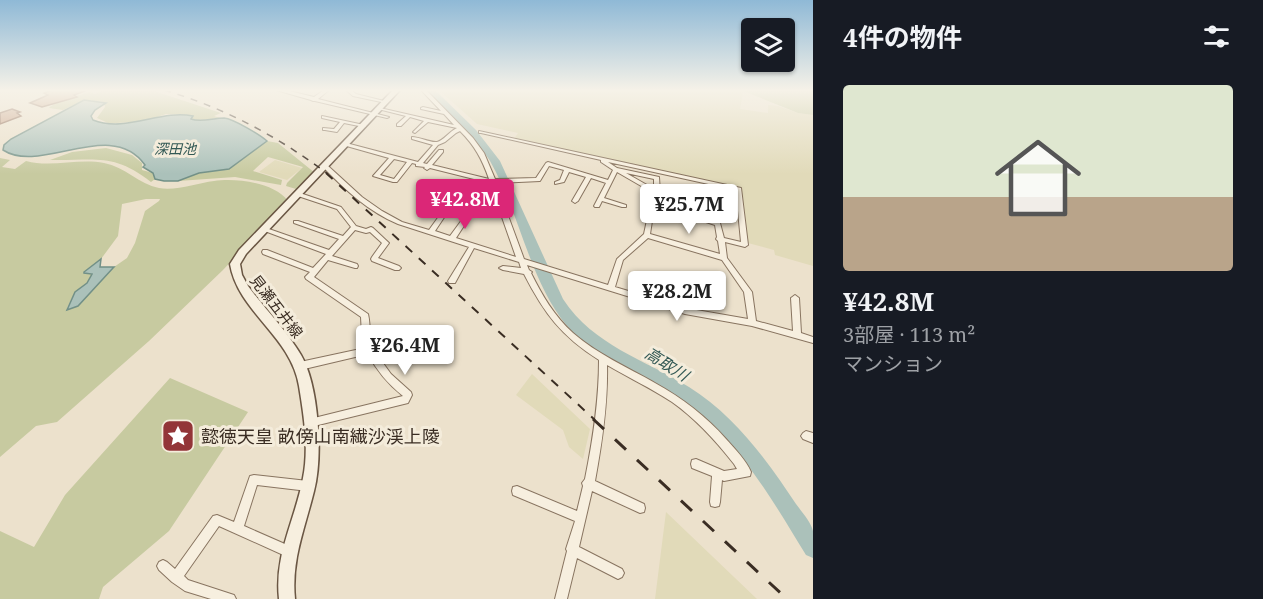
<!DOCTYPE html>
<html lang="ja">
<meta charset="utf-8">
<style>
body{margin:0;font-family:"Noto Serif","Noto Sans JP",serif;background:#20242c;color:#f1f3f6;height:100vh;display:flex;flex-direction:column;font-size:22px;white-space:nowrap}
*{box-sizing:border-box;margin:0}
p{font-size:20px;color:#9ea1a6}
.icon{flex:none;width:33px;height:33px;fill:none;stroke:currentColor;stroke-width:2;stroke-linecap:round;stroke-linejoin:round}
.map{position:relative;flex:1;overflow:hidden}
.panel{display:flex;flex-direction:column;background:#171b24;width:450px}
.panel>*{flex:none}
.tools{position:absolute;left:741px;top:18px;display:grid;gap:12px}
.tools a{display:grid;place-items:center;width:54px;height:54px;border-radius:6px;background:#171b24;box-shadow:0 2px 4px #0004;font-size:30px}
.price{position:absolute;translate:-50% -51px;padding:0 14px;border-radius:6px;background:#fff;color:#222;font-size:20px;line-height:39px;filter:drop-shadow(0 2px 3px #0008)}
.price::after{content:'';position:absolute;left:50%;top:36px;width:18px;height:14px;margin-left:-9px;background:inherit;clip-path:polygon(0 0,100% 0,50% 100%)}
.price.active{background:#db2777;color:#fff}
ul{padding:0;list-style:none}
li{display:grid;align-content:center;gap:12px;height:318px;padding:0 30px}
li span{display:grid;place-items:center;height:186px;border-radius:6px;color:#555}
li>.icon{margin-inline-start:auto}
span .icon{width:108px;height:108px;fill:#fffc;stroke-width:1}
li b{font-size:26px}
h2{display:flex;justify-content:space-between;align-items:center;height:72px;padding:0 30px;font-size:26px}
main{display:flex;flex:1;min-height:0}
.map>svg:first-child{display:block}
.farmland{fill:#e1dab9}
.green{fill:#c7caa0;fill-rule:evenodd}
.water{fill:#abc1ba;stroke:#729087;stroke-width:1.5}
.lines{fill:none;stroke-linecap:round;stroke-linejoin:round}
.river{fill:#abc1ba;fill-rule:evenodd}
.building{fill:#c79e84;stroke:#865e48;stroke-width:1.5}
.minor-casing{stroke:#887460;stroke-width:2}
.secondary-casing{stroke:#6a5643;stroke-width:3}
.minor{fill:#f7efdf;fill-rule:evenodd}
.secondary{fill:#f7efdf;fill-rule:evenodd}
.rail-far2{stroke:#3a2d23;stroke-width:1.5;stroke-dasharray:7 7;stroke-linecap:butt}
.rail-far1{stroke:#3a2d23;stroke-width:2;stroke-dasharray:9 9;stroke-linecap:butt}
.rail{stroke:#3a2d23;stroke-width:3;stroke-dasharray:15 15;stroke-linecap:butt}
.labels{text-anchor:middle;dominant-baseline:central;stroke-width:6;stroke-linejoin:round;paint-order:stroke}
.far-water-label{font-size:14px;font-style:italic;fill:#335955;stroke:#f4ecdb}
.street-label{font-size:15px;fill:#3a2d23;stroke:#f4ecdb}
.water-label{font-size:16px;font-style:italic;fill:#335955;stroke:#f4ecdb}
.near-poi-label{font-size:18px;fill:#3a2d23;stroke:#f4ecdb;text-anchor:start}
</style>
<main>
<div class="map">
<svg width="813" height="599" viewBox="0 0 813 599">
<rect width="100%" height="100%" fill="#ece1cc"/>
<path class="farmland" d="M 439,90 L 741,90 L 743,93 L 740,109 L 768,113 L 768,105 L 778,106 L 798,113 L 813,115 L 813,266 L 775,255 L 774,250 L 748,243 L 740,189 L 514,139 L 518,133 L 477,124 Z
M 275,160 L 302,168 L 287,180 L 259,172 Z
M 532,374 L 590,429 L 583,459 L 569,447 L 563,430 L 516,395 Z
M 666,512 L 757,599 L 655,599 Z"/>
<path class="green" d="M 104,90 L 151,90 L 221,113 L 214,116 L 220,118 L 197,121 L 191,119 L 192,115 L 166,114 L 146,121 L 117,123 L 108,123 L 97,118 L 105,107 L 104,102 L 84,100 L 63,110 L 49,108 C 54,102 80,95 90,92 L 95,94 Z
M 741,90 L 813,90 L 813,115 L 798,113 Z
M 267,141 L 278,143 L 315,173 L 300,188 L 296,189 L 286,186 L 287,183 L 303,167 L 268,157 L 253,171 L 282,180 L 281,185 L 235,177 L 178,181 L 199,173 L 229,169 Z
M 106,148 L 132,155 L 142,163 L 142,170 L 153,173 L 155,179 L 151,182 C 113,152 94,161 50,160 L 72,152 Z
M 0,158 L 10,160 L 2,167 L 15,169 L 26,161 C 51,168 78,158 104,163 C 125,167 139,184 159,188 C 177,191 197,183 214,181 C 236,178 274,182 288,201 L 223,270 L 149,341 L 57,422 L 36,426 L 0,457 ZM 146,199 L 160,199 L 159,201 L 145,211 L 135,243 L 127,258 L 114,267 L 78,306 L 67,308 L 75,292 L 87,283 L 92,274 L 84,272 L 101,259 L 118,236 L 122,204 Z
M 170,378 L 248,412 L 169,531 L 103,587 L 99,599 L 0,599 L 0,531 L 34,547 L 65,495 Z"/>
<path class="water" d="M 84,100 L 106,103 L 95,110 L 91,116 L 93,120 C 126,133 161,109 193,116 L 191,119 C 201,123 213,118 224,118 C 234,119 260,135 267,141 L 229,169 L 199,173 L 178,181 L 164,181 L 155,179 L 153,173 L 143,167 L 145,165 C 111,117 41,175 3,150 L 4,145 L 11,139 Z
M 101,259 L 100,267 L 114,267 L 113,268 L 78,306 L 67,310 L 75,292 L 87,283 L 92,274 L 84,273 L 84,272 Z"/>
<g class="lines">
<path class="river" d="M 426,90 L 435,90 L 476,130 L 500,161 L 563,299 C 594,346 644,359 689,387 C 734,415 767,460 796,504 C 801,511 811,522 813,531 C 813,539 813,550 813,558 L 806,555 C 771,498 735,434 678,397 C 642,373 596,361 567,326 C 530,282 519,211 490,161 C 474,134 448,114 426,90 Z"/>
</g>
<path class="building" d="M 52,90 L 85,90 L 85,91 L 74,95 L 77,97 L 42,107 L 30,103 L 48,95 L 44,93 Z
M 12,109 L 20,112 L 17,113 L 21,116 L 0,124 L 0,113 Z"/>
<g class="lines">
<g class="minor-casing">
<path id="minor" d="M 276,90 L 285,90 L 314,97 L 324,90 L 329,90 L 318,99 L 389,117 L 387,118 L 315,101 L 313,101 L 311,100 Z
M 346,90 L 351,90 L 356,94 L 388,102 L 386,103 L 353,96 Z
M 421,90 L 426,90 L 473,138 L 484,153 L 495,179 L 536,178 L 546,163 L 548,162 L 608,180 L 613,170 L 601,162 L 601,160 L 481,133 L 479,133 L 479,131 L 741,188 L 748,245 L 745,247 L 725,242 L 727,258 L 752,292 L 756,321 L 793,331 L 791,298 L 795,295 L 799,298 L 801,333 L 813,337 L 813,343 L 752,326 L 685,314 L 527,265 L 529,270 L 532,272 L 531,273 C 542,295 554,316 573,333 C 597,354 627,367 655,383 C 682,398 706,416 726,439 C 735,449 746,460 751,472 L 750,476 L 724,481 L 722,480 L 720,502 L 719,506 L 715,507 L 711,506 L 710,502 L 712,476 L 692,468 L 691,464 L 692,460 L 696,459 L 724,471 L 737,469 L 734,464 C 716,441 696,419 672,402 C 651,388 629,378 607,365 C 608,404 602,443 595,481 L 644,504 L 645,508 L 644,512 L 640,513 L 592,491 L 579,547 L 622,569 L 624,573 L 622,577 L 618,579 L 577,558 L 567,599 L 555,599 L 567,551 L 566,549 L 575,521 L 513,495 L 512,491 L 513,487 L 517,486 L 577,511 L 583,486 L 582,483 L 585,479 C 593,439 599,401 599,360 C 561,336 544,313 524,274 L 503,270 L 499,268 L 503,266 L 521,268 L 519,262 L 474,248 L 455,283 L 449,283 L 448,281 L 469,247 L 398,224 C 369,212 344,189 322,166 L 327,165 L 362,197 L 382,211 L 402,222 L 429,230 L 442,212 L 446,212 L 447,213 L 435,231 L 450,236 L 464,217 L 468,217 L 469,218 L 456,238 L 516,257 L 490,183 L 430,168 L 427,170 L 424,168 L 425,167 L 416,166 L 416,164 L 412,163 L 397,182 L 393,182 L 373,176 L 389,158 L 343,145 L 346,143 L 418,162 L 433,145 L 412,139 L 412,137 C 419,137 431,143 437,142 C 443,141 450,131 457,128 L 428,122 L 415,133 L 413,132 L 424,121 L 410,117 L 401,126 L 397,126 L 397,124 L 406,116 L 378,109 L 380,108 L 454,125 L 444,114 L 421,109 L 421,108 L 423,107 L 441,111 ZM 460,131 C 475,146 482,159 489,179 L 432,165 L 443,152 L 443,150 L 439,150 L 427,164 L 423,163 L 438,145 L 445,142 L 456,133 ZM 394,159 L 407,162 L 394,179 L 380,175 ZM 608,162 L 736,190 L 741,242 L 724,238 L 720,223 L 708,219 L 706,220 L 706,222 L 715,225 L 717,237 L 716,239 L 718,241 L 720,254 L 650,234 L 652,221 L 649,219 L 647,220 L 644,234 L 617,259 L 608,285 L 524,259 L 496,183 L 540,181 L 549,166 L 564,170 L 560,180 L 555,182 L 555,184 L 564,182 L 569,172 L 586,177 L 572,201 L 575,203 L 578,201 L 591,178 L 606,183 L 594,206 L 595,207 L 599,207 L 602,201 L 622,207 L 626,207 L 626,205 L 604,198 L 617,172 L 655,194 L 659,194 L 660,193 L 659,177 L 617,168 ZM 626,173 L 654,179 L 654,189 ZM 648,238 L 722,260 L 744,292 L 748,319 L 685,308 L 615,287 L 623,260 Z
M 322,116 L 364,125 L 366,126 L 364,127 L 344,123 L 337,132 L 325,130 L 323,130 L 323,128 L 334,129 L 340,122 L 322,118 Z
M 297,192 L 341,207 L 356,226 L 366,229 L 371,227 L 373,228 L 389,243 L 378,258 L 399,266 L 401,268 L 399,270 L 395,270 L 372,261 L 371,259 L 372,257 L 382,243 L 370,232 L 366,233 L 355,230 L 332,256 L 357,264 L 358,266 L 357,268 L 355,268 L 328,260 L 314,277 L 368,314 C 371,326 368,340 376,350 L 375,352 L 391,374 L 411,392 L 412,395 L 408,403 L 310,427 L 307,426 L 305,423 L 307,420 L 310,419 L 403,396 C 388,384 377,371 368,354 L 300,370 L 297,369 L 296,366 L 297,363 L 300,362 L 365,348 L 362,336 L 361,317 L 306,279 L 305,277 L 310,272 L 263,254 L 262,252 L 263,250 L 267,250 L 313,268 L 326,254 L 262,230 L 261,229 L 262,228 L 266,228 L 329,250 L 339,239 L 294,223 L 294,221 L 298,221 L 343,236 L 351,227 L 337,209 L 295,195 L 294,194 Z
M 806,431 L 813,433 L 813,443 L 803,439 L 801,436 L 803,433 Z
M 254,475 L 308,481 L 312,482 L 313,486 L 312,490 L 308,491 L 257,485 L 244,526 L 294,548 L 296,552 L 294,556 L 290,558 L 219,526 L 184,576 L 188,580 L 234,595 L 236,599 L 211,599 L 185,591 L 172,582 L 159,570 L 157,566 L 159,562 L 163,560 L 167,562 L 175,569 L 213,516 L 217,515 L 234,522 L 250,476 Z"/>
</g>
<g class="secondary-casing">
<path id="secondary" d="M 393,90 L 400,90 L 246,254 L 240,264 L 242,275 L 248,286 C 265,309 286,330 301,355 C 319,386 323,457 314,491 C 305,528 291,560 295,599 L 279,599 C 274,554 295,521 303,478 C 309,449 304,416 299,386 C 291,336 238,312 230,264 L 239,250 Z"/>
</g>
<use href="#minor" class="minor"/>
<use href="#secondary" class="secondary"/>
<path class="rail-far2" d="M 164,90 C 225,108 277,136 328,174"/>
<path class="rail-far1" d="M 326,173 L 595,420"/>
<path class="rail" d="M 593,419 L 787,599"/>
</g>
<linearGradient id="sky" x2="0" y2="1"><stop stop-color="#8fb9d6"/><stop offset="0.52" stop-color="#f6f2e8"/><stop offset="1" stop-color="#f6f2e8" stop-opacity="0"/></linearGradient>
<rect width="813" height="174" fill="url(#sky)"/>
<defs>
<g id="sight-square" transform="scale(1.725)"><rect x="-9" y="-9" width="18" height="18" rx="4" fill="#933538" stroke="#f4ecdb"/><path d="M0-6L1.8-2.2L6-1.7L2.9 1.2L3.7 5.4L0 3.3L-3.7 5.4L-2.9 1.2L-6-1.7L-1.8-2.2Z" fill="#fff"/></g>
</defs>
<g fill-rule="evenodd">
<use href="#sight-square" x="178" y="436"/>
</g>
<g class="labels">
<g class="far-water-label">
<text x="175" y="148">深田池</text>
</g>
<g class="street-label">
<text transform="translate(277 306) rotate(52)">見瀬五井線</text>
</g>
<g class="water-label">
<text transform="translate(667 364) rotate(32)">高取川</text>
</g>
<g class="near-poi-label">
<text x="201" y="436">懿徳天皇 畝傍山南繊沙渓上陵</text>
</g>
</g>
</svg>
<div class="tools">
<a><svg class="icon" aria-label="layers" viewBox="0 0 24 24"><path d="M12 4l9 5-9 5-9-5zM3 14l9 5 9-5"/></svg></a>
</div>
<b class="price active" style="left:465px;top:230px">¥42.8M</b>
<b class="price" style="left:689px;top:235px">¥25.7M</b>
<b class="price" style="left:677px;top:322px">¥28.2M</b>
<b class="price" style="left:405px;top:376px">¥26.4M</b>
</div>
<section class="panel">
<h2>4件の物件<svg class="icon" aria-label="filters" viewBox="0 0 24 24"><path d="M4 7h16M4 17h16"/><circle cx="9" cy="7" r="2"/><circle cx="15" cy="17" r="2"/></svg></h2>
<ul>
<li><span style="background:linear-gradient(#dfe7d0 60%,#b9a48a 0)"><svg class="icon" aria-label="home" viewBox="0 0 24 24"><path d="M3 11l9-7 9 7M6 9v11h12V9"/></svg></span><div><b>¥42.8M</b><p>3部屋 · 113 m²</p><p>マンション</p></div></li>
</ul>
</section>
</main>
